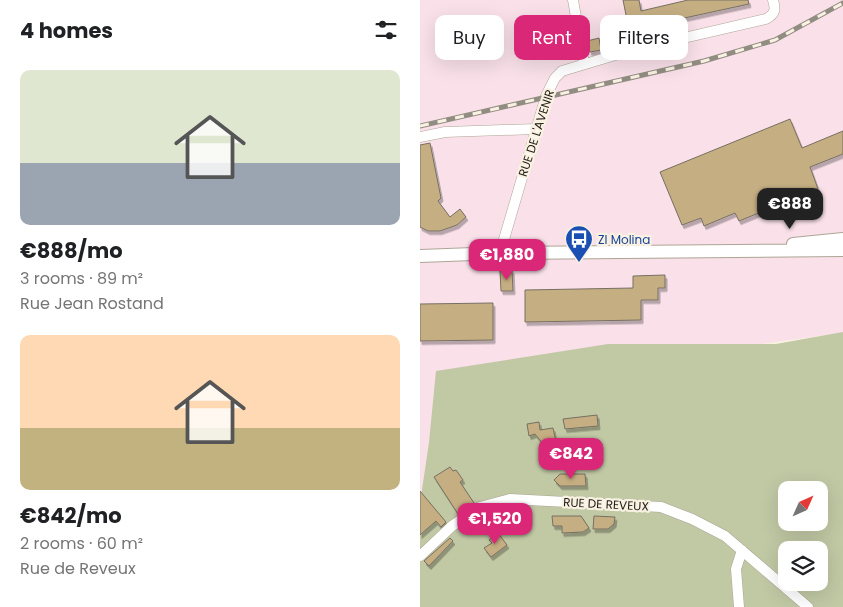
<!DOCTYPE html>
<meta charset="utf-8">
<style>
body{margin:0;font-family:Poppins,sans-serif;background:#f2f2f2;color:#202124;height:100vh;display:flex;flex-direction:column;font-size:19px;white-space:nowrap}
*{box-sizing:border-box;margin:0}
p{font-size:16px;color:#757577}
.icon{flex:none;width:28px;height:28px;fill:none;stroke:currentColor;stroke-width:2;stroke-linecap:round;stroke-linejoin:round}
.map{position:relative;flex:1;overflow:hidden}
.sheet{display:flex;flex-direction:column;background:#fff;width:420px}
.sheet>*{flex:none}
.banner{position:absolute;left:15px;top:15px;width:332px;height:45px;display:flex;gap:10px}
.needle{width:32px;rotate:45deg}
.fabs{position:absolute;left:358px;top:481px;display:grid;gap:10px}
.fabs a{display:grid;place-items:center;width:50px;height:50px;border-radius:10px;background:#fff;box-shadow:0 5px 20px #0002;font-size:25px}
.price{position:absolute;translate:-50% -42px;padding:0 11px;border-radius:10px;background:#db2777;color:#fff;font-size:16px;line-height:32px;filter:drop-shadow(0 1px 2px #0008)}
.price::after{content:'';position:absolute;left:50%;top:30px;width:15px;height:11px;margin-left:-8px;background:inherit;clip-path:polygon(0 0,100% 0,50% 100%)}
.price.current{background:#222;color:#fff}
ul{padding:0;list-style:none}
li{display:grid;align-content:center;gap:10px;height:265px;padding:0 20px}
li span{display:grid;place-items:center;height:155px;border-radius:10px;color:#555}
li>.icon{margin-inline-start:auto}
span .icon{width:90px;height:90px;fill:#fffc;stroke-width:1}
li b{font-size:21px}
h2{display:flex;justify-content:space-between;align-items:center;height:60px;padding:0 20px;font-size:21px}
.tag{padding:0 18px;border-radius:10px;background:#fff;box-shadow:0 5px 20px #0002;font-size:18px;line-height:45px}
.tag.current{background:#db2777;color:#fff}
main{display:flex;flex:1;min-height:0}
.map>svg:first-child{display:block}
.industrial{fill:#f9e0e9}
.green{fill:#c1c8a4;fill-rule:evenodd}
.building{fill:#c5ae82;stroke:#777062;filter:url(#shadow)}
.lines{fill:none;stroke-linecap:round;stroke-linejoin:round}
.minor-casing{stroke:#ada596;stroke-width:11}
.major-casing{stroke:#ada596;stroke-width:14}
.minor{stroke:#fff;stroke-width:10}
.major{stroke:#fff;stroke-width:12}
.rail-casing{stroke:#928d82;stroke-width:5}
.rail{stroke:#f9f1e1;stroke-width:3;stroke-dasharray:9;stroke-linecap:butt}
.labels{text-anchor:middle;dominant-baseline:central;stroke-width:4.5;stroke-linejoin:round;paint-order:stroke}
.street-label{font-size:12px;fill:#1e1b15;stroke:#f9f1e1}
.transit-label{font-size:12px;fill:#164399;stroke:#f9f1e1;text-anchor:start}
</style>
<main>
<section class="sheet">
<h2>4 homes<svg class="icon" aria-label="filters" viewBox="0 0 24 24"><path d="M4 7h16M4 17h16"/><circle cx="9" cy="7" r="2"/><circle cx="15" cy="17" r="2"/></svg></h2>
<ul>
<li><span style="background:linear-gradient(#dfe7d0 60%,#9aa5b1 0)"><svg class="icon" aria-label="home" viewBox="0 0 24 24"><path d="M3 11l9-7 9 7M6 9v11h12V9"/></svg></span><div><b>€888/mo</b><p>3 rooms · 89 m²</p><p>Rue Jean Rostand</p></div></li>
<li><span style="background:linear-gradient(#ffd9b3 60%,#c2b280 0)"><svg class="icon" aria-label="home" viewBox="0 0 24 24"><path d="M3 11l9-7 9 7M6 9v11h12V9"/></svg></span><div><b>€842/mo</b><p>2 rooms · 60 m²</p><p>Rue de Reveux</p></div></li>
</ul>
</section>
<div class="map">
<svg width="423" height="607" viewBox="0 0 423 607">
<defs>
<filter id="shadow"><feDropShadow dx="2" dy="3.5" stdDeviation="0" flood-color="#0004"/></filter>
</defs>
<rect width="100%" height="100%" fill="#f9f1e1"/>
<path class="industrial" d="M 0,0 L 423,0 L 423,333 L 311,348 L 19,371 L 0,503 Z"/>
<path class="green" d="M 423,332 L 423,607 L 0,607 L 0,503 L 9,442 L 16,371 L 188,344 L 356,344 ZM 366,490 L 399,490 L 399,522 L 366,522 ZM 366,550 L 399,550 L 399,582 L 366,582 Z"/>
<path class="building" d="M 203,0 L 219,0 L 221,11 L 268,0 L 328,0 L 329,4 L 209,30 Z
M 179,38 L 181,50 L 170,52 L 167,41 Z
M 370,119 L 382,148 L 423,131 L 423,154 L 390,167 L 398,189 L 319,221 L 315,213 L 284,226 L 281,218 L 262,225 L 240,172 Z
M 10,143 L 21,198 L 18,201 L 30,217 L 40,209 L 46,217 L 37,225 L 20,231 L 8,231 L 0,227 L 0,145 Z
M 92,270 L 93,291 L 81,291 L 80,271 Z
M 245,275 L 245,288 L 238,288 L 238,300 L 221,300 L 221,320 L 105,322 L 105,290 L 213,288 L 213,276 Z
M 73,303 L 73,340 L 0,341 L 0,304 Z
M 177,415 L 178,426 L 145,429 L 143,419 Z
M 119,422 L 120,430 L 133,428 L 136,442 L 123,444 L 115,434 L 109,436 L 107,424 Z
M 179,440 L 181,459 L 163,461 L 162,455 L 144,457 L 143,445 Z
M 30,467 L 33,471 L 36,470 L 43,480 L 40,482 L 54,503 L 38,514 L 14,477 Z
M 140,474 L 165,474 L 166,486 L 140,486 L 134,480 Z
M 0,491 L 26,522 L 21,527 L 16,521 L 0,535 Z
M 132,516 L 161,516 L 169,528 L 163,532 L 142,533 L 142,526 L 133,526 Z
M 174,516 L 195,517 L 194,524 L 188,529 L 173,529 Z
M 78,533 L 87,545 L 71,557 L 64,548 L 72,543 L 69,540 Z
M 30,538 L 33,541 L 9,566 L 4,561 Z"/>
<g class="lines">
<g class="minor-casing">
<path id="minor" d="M 153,0 L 164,63
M 0,137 L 25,132 L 115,129
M 80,253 L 126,96 L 135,78 L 142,71 L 212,50 L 346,19 C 355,14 356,10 353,0
M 0,556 L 32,526 L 60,507 L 90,499 L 241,507 L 272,519 L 305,536 L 388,607
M 319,607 L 316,569 L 322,550"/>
</g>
<g class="major-casing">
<path id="major" d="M 373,244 L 423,239
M 0,256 L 80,253 L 423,250"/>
</g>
<use href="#minor" class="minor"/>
<use href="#major" class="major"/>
<g class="rail-casing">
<path id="rail" d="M 0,126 L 284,61 L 355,40 L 423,3"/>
</g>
<use href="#rail" class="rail"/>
</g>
<defs>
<g id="bus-pin" transform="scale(1.4375)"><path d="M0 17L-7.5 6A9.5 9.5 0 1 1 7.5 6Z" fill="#1a4fb4" stroke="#f9f1e1"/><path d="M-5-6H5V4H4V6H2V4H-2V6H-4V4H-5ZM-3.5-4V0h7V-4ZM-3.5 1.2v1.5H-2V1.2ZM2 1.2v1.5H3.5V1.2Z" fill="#fff"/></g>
</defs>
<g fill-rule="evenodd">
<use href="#bus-pin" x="159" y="239"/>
</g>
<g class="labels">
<g class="street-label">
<text transform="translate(116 133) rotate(-72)">RUE DE L'AVENIR</text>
<text transform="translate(186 504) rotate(3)">RUE DE REVEUX</text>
</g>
<g class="transit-label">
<text x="178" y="239">ZI Molina</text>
</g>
</g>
</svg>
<div class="fabs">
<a><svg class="needle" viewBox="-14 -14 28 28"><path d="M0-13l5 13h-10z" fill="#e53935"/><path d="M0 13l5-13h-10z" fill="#757577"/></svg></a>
<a><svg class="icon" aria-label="layers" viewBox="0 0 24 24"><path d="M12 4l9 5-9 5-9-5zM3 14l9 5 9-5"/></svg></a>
</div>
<b class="price current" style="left:370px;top:230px">€888</b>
<b class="price" style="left:87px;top:281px">€1,880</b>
<b class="price" style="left:151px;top:480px">€842</b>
<b class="price" style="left:75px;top:545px">€1,520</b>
<div class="banner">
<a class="tag">Buy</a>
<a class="tag current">Rent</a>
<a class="tag">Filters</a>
</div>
</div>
</main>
